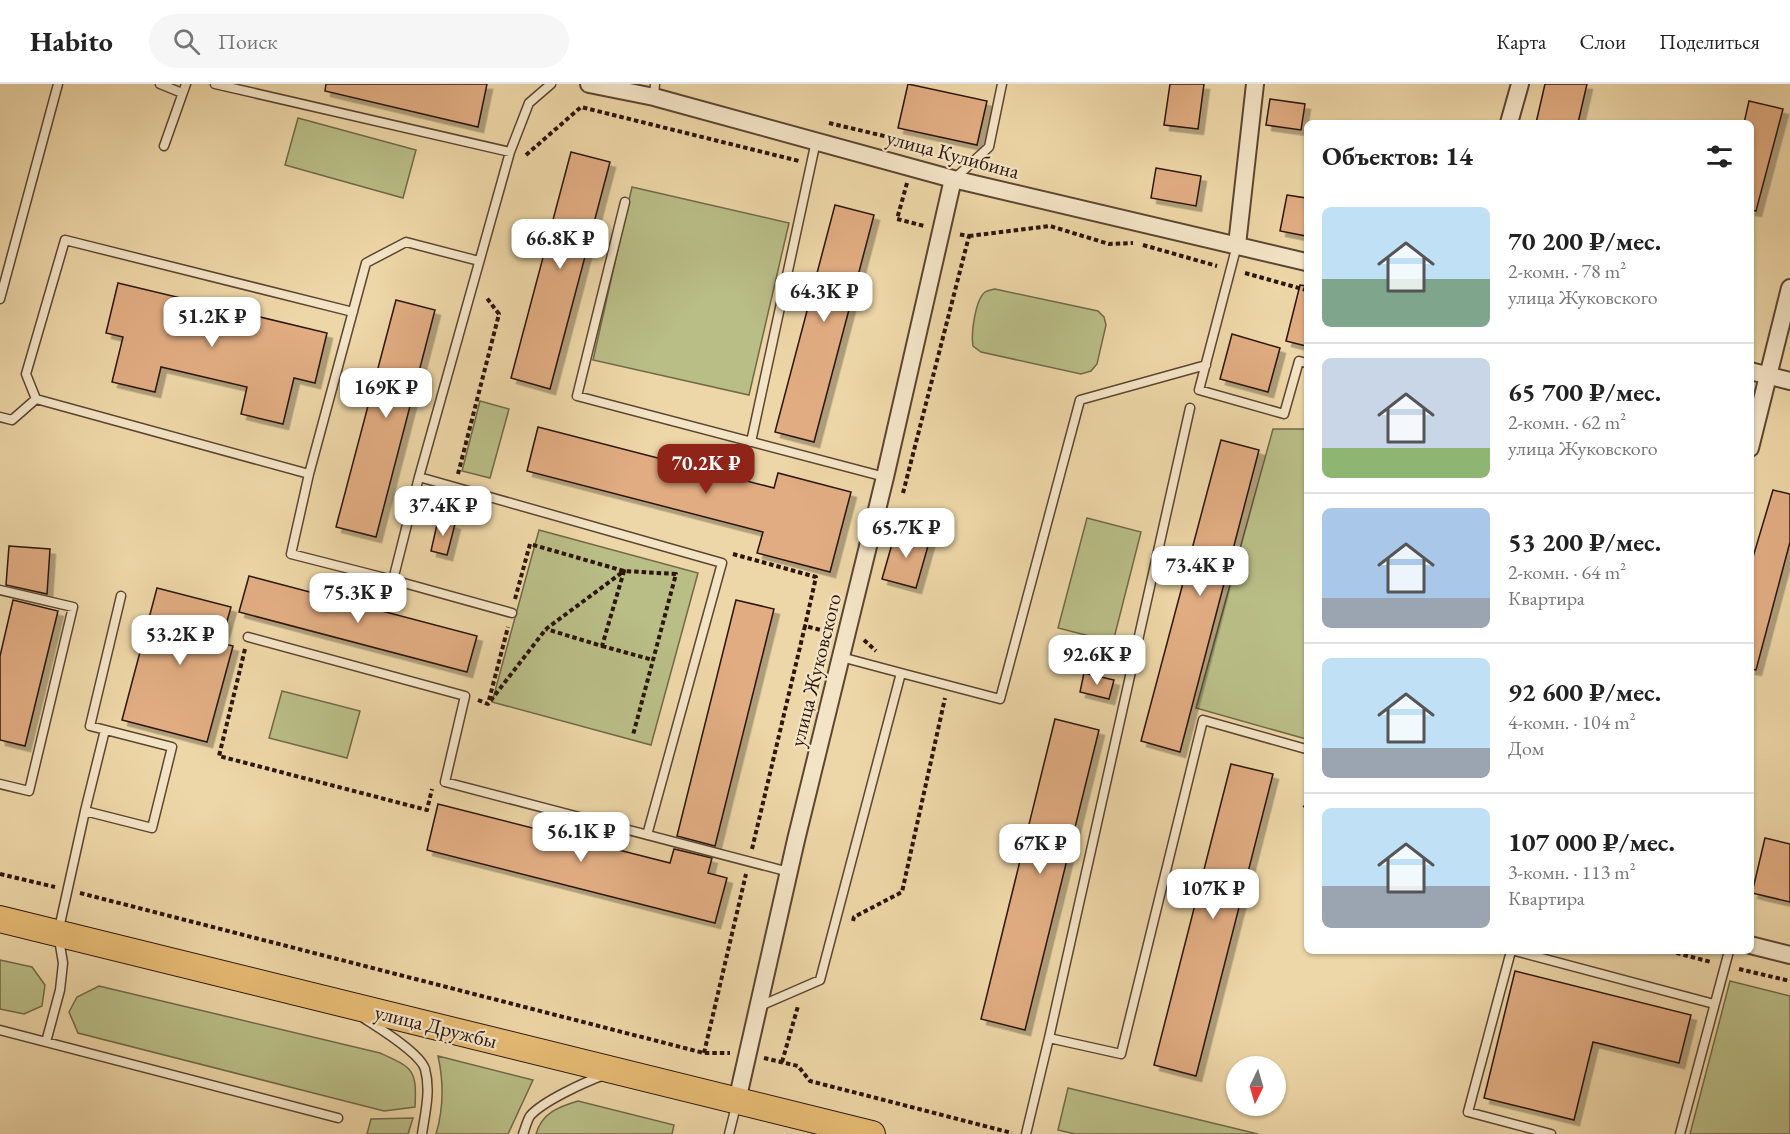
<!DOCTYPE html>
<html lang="ru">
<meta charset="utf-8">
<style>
body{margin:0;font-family:"EB Garamond",serif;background:#f6f6f6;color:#222;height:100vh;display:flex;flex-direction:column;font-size:22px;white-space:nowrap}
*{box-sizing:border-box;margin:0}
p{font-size:20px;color:#767676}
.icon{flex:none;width:33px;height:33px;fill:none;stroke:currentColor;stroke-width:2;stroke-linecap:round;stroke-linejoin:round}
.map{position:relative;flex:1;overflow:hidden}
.drawer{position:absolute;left:1304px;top:36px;width:450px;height:834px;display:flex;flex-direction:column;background:#fff;border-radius:9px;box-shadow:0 2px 4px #0004}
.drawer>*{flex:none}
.needle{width:39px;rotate:185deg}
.buttons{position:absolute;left:1226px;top:972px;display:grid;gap:12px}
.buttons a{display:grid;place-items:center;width:60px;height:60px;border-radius:50%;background:#fff;box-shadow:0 2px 4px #0004;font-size:30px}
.price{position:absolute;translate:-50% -51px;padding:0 14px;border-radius:12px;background:#fff;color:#222;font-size:20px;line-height:39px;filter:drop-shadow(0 2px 3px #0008)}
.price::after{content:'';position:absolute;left:50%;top:36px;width:18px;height:14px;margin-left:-9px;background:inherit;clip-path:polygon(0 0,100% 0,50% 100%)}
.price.current{background:#8f2418;color:#fff}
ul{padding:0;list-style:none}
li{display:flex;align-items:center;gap:18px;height:150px;padding:0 18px}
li+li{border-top:2px solid #e0e0e0}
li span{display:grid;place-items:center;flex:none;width:168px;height:120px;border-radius:9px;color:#555}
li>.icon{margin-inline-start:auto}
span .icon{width:72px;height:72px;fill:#fffc;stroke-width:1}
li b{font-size:26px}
h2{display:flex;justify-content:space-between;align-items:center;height:72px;padding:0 18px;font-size:26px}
header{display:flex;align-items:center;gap:36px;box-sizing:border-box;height:84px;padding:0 30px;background:#fff;border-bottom:2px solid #e0e0e0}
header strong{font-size:28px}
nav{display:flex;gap:33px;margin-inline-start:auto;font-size:21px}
.search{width:420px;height:54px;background:#f6f6f6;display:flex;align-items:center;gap:15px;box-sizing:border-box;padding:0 21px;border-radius:33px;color:#767676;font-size:22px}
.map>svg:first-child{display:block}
.green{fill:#b9bd86;stroke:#726948;stroke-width:1.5}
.building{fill:#e1ac82;stroke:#2c150b;stroke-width:1.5;filter:url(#shadow)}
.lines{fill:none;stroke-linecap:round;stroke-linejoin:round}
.lane-casing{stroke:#5c4532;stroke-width:11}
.street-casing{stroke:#5c4532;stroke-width:20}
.primary-casing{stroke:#2c150b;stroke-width:28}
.path{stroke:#2c150b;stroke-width:4;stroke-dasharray:4.5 3;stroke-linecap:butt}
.lane{stroke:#f3e4c6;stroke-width:8}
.street{stroke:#f3e4c6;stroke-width:16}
.primary{stroke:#e6bb74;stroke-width:26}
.labels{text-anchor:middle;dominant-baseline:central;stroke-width:4.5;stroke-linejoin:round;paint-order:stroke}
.street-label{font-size:21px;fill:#2c150b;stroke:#f3e4c6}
</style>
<header>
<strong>Habito</strong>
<div class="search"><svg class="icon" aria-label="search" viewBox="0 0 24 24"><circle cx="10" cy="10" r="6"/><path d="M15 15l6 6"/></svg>Поиск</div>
<nav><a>Карта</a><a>Слои</a><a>Поделиться</a></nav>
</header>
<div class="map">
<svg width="1790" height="1050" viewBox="0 0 1790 1050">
<defs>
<filter id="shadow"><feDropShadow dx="5.5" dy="5.5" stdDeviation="0" flood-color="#0004"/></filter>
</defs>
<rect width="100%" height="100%" fill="#edd6a7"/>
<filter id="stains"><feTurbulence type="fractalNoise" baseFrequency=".00333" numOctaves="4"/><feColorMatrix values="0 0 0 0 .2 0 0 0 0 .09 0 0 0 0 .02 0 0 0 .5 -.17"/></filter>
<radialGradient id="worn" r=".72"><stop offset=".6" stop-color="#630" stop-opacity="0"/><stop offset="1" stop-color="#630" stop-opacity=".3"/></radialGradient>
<path class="green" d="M 298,34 L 416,66 L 403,114 L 285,81 Z
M 632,103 L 789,139 L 749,311 L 593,276 Z
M 995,205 L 1098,227 L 1104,233 L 1106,241 L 1097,280 L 1091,287 L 1081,290 L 981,268 L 973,262 C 971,250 975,216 985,208 C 988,206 991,206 995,205 Z
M 480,317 L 509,325 L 490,394 L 462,387 Z
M 1273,345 L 1306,345 L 1306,655 L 1196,624 Z
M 1087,434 L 1141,448 L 1113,558 L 1058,544 Z
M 539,446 L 698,489 L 651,661 L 492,618 Z
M 282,607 L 360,627 L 347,674 L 269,654 Z
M 0,876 L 32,883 L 45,901 L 42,922 L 24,930 L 0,925 Z
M 1730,897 L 1790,912 L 1790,1050 L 1690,1050 Z
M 99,902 L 380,969 C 413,984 417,985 415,1023 L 384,1027 L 78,949 L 69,928 L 77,913 Z
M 438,972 L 533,996 L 508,1050 L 436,1050 C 444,1023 444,999 438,972 Z
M 1068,1004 L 1258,1050 L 1075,1050 L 1058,1046 Z
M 578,1017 L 674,1041 L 672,1050 L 536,1050 C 542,1029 558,1023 578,1017 Z
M 413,1034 L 408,1050 L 367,1050 L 371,1035 Z"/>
<path class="building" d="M 326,0 L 487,0 L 478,43 L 325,7 Z
M 908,0 L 987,17 L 977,61 L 898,44 Z
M 1170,0 L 1204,0 L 1198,45 L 1164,41 Z
M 1545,0 L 1587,0 L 1578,39 L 1536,39 Z
M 1270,15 L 1305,20 L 1301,46 L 1266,41 Z
M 1749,17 L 1783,25 L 1756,127 L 1750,126 L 1750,39 L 1744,39 Z
M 571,68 L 610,78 L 550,305 L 511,294 Z
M 1156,84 L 1201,92 L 1196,122 L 1151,114 Z
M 1287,111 L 1306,114 L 1306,152 L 1280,147 Z
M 835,121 L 874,131 L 814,358 L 775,348 Z
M 118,199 L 327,249 L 315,299 L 294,294 L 283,340 L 241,330 L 247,303 L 161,283 L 155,308 L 112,298 L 123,253 L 106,249 Z
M 1300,201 L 1306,202 L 1306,262 L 1286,257 Z
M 396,216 L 435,226 L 376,453 L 336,443 Z
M 1232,250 L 1280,264 L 1268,308 L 1220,295 Z
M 538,343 L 774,404 L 778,389 L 851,408 L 830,488 L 757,469 L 763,448 L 527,387 Z
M 1221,356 L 1259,366 L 1180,668 L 1141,657 Z
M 1773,406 L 1790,410 L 1790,458 L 1756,586 L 1750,585 L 1750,483 Z
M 438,436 L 455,440 L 447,471 L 431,467 Z
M 896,446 L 930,455 L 916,504 L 882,495 Z
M 9,462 L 50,465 L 47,510 L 6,501 Z
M 249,492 L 477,552 L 467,588 L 239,528 Z
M 157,504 L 231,523 L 221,559 L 233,562 L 207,658 L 122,636 Z
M 13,516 L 58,527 L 25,662 L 0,656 L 0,572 Z
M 736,516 L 774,525 L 715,762 L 677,752 Z
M 1084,589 L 1114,596 L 1109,615 L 1080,608 Z
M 1055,635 L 1099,646 L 1025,946 L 981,935 Z
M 1231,680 L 1273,690 L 1196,992 L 1154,981 Z
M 438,720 L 670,779 L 674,765 L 712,774 L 708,789 L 727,794 L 715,839 L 427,766 Z
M 1765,754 L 1790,760 L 1790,818 L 1752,809 Z
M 1515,887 L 1691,931 L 1679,979 L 1593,958 L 1574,1036 L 1484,1014 Z"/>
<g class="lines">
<g class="lane-casing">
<path id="lane" d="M 160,0 L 182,9
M 215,0 L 510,68
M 654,13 L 655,0
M 164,62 L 186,0
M 954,95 L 989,63 L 1002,0
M 625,118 L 577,312 L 885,393
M 1237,161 L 1199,306 L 1284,330 L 1299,277 L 1306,279
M 479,177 L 406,158 L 366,179 L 309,390 L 291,470 L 393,496 L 419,393 L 510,68 L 529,19 L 551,0
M 0,215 L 58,0
M 36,315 L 26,290 L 65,156 L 353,228
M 0,333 L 12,336 L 36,315 L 309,390
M 751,358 L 816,57
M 419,393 L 722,479 L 647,751
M 393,496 L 512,529
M 0,506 L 73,523 L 29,707 L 0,700
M 248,553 L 465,612 L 445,698 L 789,788
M 901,589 L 1000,615 L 1080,316 L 1206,281
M 85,727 L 105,646
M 1511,867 L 1468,1028 L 1551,1050
M 1515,867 L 1714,920
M 760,922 L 820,896 L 901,589 L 841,573
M 365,935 C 379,944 420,969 425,985 C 431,1007 425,1029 422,1050
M 0,946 L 338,1034
M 1049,954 L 1190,324
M 46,958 L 60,906 L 63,879 L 58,849 L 85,727 L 152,744 L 172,663 L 90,642 L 121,512
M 523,1050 C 525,1045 527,1037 530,1032 C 543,1017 585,998 604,991
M 729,1050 L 737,1018
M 1026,1050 L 1049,954 L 1121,970 L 1203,636 L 1306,665
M 1680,1050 L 1729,867"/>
</g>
<g class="street-casing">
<path id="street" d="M 589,0 L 654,13 L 953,95 L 1306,178
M 1509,39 L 1520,0
M 1237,161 L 1255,0
M 1750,287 L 1790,297
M 1750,364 L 1790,204
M 1750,861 L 1790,871
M 737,1017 L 796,756 L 885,393 L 953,95"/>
</g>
<g class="primary-casing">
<path id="primary" d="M 0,835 L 872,1050"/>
</g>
<path class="path" d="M 829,39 L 918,60 L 916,66
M 526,71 L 581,23 L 799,77
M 907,99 L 897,135 L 924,142
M 969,152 L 1050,142 L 1109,160 L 1133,159
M 1143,161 L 1217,182
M 1245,189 L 1306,206
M 458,390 L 499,230 L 486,213
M 903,409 L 969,152 L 957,150
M 733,470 L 816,493 L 805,542
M 515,515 L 530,460 L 624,487 L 676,490 L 633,651
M 864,556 L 876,567
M 602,562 L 653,576
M 245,565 L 219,672 L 427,726 L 432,705
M 478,616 L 488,620 L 546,545 L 624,487 L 602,562 L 546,545
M 489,616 L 508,543
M 1304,721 L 1306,723
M 752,765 L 805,542 L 829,548
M 0,790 L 55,803
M 80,809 L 704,969 L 730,969
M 853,837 L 854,833 L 902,808 L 945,614
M 1669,867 L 1711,878
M 1739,885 L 1790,897
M 704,969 L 746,790
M 764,974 L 798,982 L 810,997 L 1012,1049
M 782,978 L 798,922"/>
<use href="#lane" class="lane"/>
<use href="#street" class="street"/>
<use href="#primary" class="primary"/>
</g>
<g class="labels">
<g class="street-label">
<text transform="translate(953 70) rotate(15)">улица Кулибина</text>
<text transform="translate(815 586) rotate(-76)">улица Жуковского</text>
<text transform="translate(436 942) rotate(14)">улица Дружбы</text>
</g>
</g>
<rect width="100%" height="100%" filter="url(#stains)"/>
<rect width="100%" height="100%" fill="url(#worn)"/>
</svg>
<div class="buttons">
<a><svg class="needle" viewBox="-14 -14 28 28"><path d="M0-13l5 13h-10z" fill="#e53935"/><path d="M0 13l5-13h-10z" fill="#767676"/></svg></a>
</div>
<b class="price" style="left:560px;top:186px">66.8K ₽</b>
<b class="price" style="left:824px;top:239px">64.3K ₽</b>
<b class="price" style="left:212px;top:264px">51.2K ₽</b>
<b class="price" style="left:386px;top:335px">169K ₽</b>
<b class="price current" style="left:706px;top:411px">70.2K ₽</b>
<b class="price" style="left:443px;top:453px">37.4K ₽</b>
<b class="price" style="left:906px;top:475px">65.7K ₽</b>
<b class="price" style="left:1200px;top:513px">73.4K ₽</b>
<b class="price" style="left:358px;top:540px">75.3K ₽</b>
<b class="price" style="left:180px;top:582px">53.2K ₽</b>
<b class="price" style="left:1097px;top:602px">92.6K ₽</b>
<b class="price" style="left:581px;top:779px">56.1K ₽</b>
<b class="price" style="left:1040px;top:791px">67K ₽</b>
<b class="price" style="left:1213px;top:836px">107K ₽</b>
<section class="drawer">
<h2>Объектов: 14<svg class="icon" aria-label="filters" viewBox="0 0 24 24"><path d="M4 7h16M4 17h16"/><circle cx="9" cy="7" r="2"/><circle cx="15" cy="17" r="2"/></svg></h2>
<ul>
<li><span style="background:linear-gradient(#bfe0f5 60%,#7fa58c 0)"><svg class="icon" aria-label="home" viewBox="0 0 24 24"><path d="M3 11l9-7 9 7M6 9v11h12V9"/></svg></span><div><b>70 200 ₽/мес.</b><p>2-комн. · 78 m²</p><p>улица Жуковского</p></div></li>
<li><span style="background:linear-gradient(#c9d6e8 75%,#8fb573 0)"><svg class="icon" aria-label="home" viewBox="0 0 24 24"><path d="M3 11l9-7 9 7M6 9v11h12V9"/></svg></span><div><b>65 700 ₽/мес.</b><p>2-комн. · 62 m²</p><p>улица Жуковского</p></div></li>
<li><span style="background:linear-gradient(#a9c7e8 75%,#9aa5b1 0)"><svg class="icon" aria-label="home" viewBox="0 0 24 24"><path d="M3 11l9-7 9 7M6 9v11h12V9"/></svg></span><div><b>53 200 ₽/мес.</b><p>2-комн. · 64 m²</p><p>Квартира</p></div></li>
<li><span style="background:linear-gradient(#bfe0f5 75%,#9aa5b1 0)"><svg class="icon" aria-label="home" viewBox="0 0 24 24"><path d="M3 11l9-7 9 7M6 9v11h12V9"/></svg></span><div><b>92 600 ₽/мес.</b><p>4-комн. · 104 m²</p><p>Дом</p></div></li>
<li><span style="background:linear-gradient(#bfe0f5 65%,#9aa5b1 0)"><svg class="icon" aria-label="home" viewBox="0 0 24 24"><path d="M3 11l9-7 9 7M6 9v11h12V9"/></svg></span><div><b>107 000 ₽/мес.</b><p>3-комн. · 113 m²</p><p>Квартира</p></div></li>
</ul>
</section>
</div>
